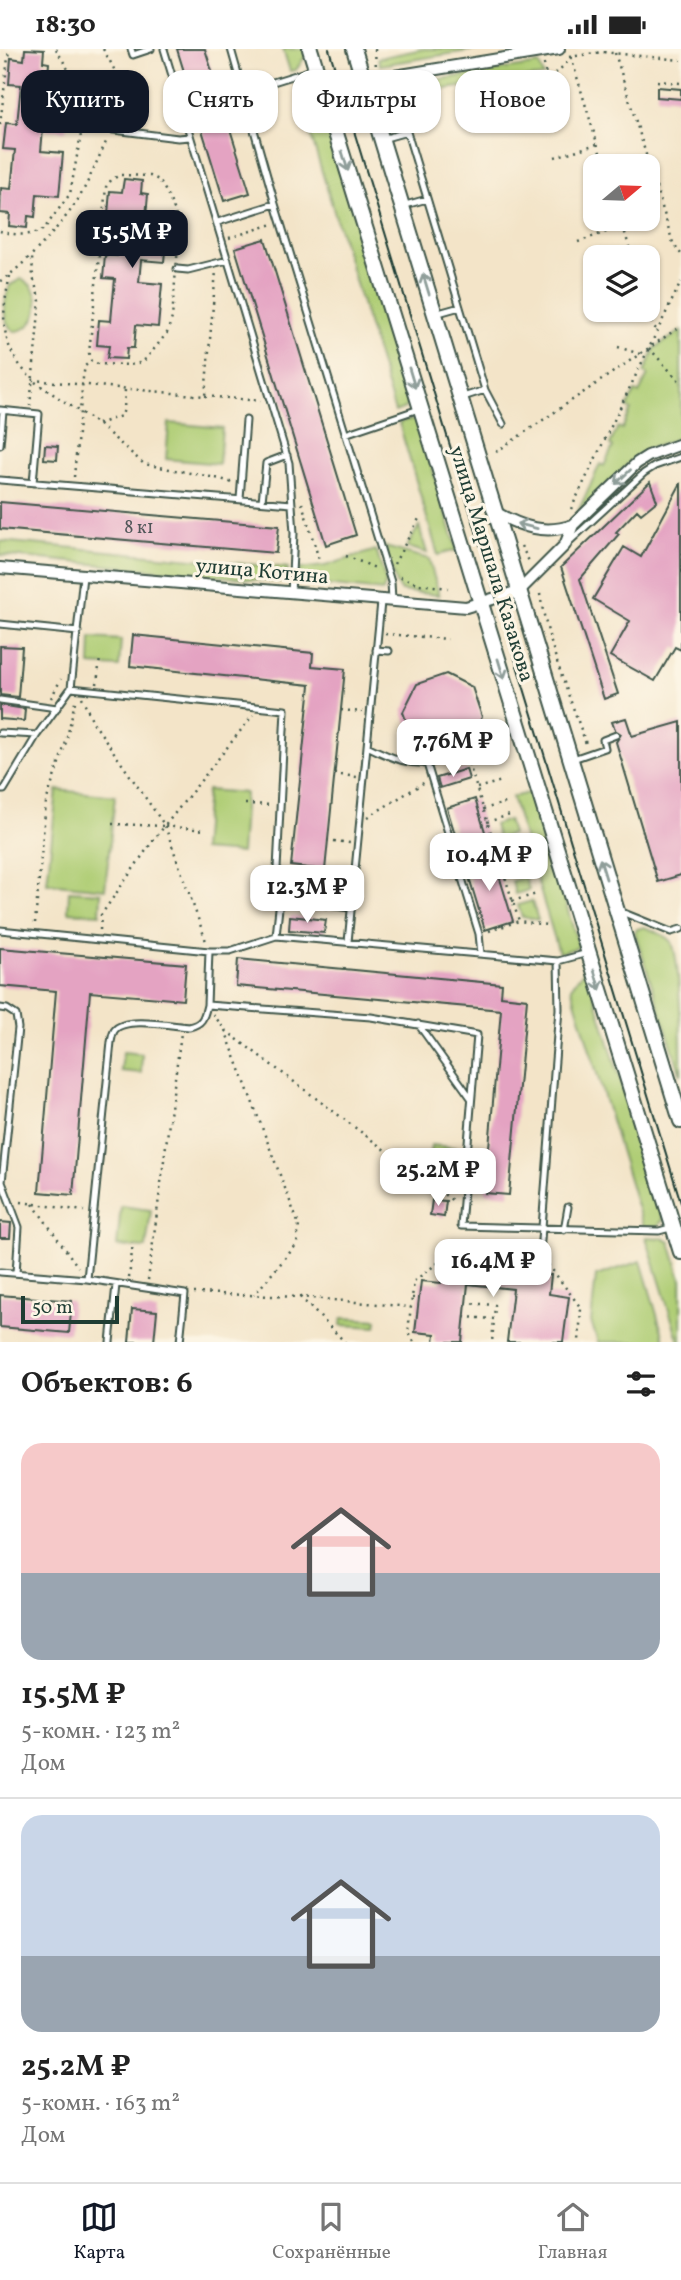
<!DOCTYPE html>
<html lang="ru">
<meta charset="utf-8">
<style>
body{margin:0;font-family:Vollkorn,serif;background:#f2f2f2;color:#222;height:100vh;display:flex;flex-direction:column;font-size:26px;white-space:nowrap}
*{box-sizing:border-box;margin:0}
p{font-size:23px;color:#767676}
.icon{flex:none;width:38px;height:38px;fill:none;stroke:currentColor;stroke-width:2;stroke-linecap:round;stroke-linejoin:round}
.map{position:relative;height:1293px;overflow:hidden}
.sheet{display:flex;flex-direction:column;background:#fff;flex:1}
.sheet>*{flex:none}
.banner{position:absolute;left:21px;top:21px;width:640px;height:63px;display:flex;gap:14px}
.needle{width:46px;rotate:71deg}
.controls{position:absolute;left:583px;top:105px;display:grid;gap:14px}
.controls a{display:grid;place-items:center;width:77px;height:77px;border-radius:14px;background:#fff;box-shadow:0 2px 5px #0004;font-size:35px}
.scale{position:absolute;left:21px;bottom:18px;width:98px;box-sizing:border-box;padding-left:7px;border:4px solid #1f3d34;border-top:0;font-size:19px;line-height:24px;white-space:nowrap;color:#1f3d34;-webkit-text-stroke:5px #fcf5e5;paint-order:stroke}
.price{position:absolute;translate:-50% -60px;padding:0 16px;border-radius:14px;background:#fff;color:#222;font-size:23px;line-height:46px;filter:drop-shadow(0 2px 4px #0008)}
.price::after{content:'';position:absolute;left:50%;top:42px;width:21px;height:16px;margin-left:-10px;background:inherit;clip-path:polygon(0 0,100% 0,50% 100%)}
.price.current{background:#111827;color:#fff}
ul{padding:0;list-style:none}
li{display:grid;align-content:center;gap:14px;height:371px;padding:0 21px}
li+li{border-top:2px solid #e0e0e0}
li span{display:grid;place-items:center;height:217px;border-radius:21px;color:#555}
li>.icon{margin-inline-start:auto}
span .icon{width:126px;height:126px;fill:#fffc;stroke-width:1}
li b{font-size:30px}
h2{display:flex;justify-content:space-between;align-items:center;height:84px;padding:0 21px;font-size:30px}
.chip{padding:0 24px;border-radius:21px;background:#fff;box-shadow:0 2px 5px #0004;font-size:24px;line-height:63px}
.chip.current{background:#111827;color:#fff}
.status{display:flex;justify-content:space-between;align-items:center;height:49px;padding:0 35px;background:#fff;direction:ltr}
.status svg{height:19px;fill:currentColor}
.tab-bar{display:flex;justify-content:space-around;align-items:center;height:98px;border-top:2px solid #e0e0e0;background:#fff;font-size:19px;color:#767676}
.tab-bar a{display:grid;justify-items:center;gap:4px}
.tab-bar .current{color:#111827}
.map>svg:first-child{display:block}
.green{fill:#afcd74;stroke:#678554;stroke-width:2}
.building{fill:#e4a3c2}
.lines{fill:none;stroke-linecap:round;stroke-linejoin:round}
.lane-casing{stroke:#3f564a;stroke-width:9}
.street-casing{stroke:#3f564a;stroke-width:14}
.secondary-casing{stroke:#3f564a;stroke-width:18}
.path{stroke:#3f564a;stroke-width:2.5;stroke-dasharray:2 5;stroke-linecap:butt}
.lane{stroke:#fff;stroke-width:5}
.street{stroke:#fff;stroke-width:10}
.secondary{stroke:#fff;stroke-width:14}
.tram{stroke:#1f3d34;stroke-width:2}
.oneway{stroke:#8f9e9a}
.labels{text-anchor:middle;dominant-baseline:central;stroke-width:6;stroke-linejoin:round;paint-order:stroke}
.number-label{font-size:18px;fill:#505658}
.street-label{font-size:21px;fill:#1f3d34;stroke:#fcf5e5}
</style>
<div class="status"><b>18:30</b><svg viewBox="0 0 49 12"><path d="M0 12V9h3v3zM5 12V6h3v6zM10 12V3h3v9zM15 12V0h3v12zM26 1h20v11H26zM47 4h2v5h-2z"/></svg></div>
<div class="map">
<svg width="681" height="1293" viewBox="0 0 681 1293">
<rect width="100%" height="100%" fill="#fcf5e5"/>
<filter id="ink" filterUnits="userSpaceOnUse"><feTurbulence type="fractalNoise" baseFrequency=".0143" numOctaves="2"/><feDisplacementMap in="SourceGraphic" scale="14" xChannelSelector="R" yChannelSelector="G"/><feConvolveMatrix kernelMatrix="1 2 1 2 8 2 1 2 1" color-interpolation-filters="sRGB"/></filter>
<filter id="wash" filterUnits="userSpaceOnUse"><feTurbulence type="fractalNoise" baseFrequency=".00686" numOctaves="4" result="noise"/><feDisplacementMap in="SourceGraphic" scale="28" xChannelSelector="R" yChannelSelector="G"/><feGaussianBlur stdDeviation="1.57" result="paint"/><feColorMatrix in="noise" values="0 0 0 0 0 0 0 0 0 0 0 0 0 0 0 0 0 1.4 0 .05"/><feComposite in="paint" operator="in"/></filter>
<g filter="url(#wash)">
<rect width="100%" height="100%" fill="#f3e4c8"/>
<path class="green" d="M 283,0 L 304,0 L 306,6 L 296,21 L 290,22 Z
M 423,0 L 480,0 L 380,16 L 378,9 Z
M 539,15 L 544,27 L 393,47 L 391,38 Z
M 313,28 L 411,349 L 405,359 L 395,363 L 295,34 Z
M 21,230 C 46,239 41,282 14,282 C 0,272 4,251 10,236 Z
M 681,282 L 681,388 L 646,401 L 635,408 L 577,465 L 600,415 L 604,417 L 613,398 L 610,395 L 618,378 L 622,380 L 631,361 L 627,358 L 635,343 L 639,344 L 648,326 L 644,324 L 655,299 Z
M 407,371 L 418,371 L 457,501 L 438,506 L 399,374 Z
M 169,374 L 222,379 L 219,415 L 166,410 Z
M 419,477 L 427,504 L 407,498 Z
M 0,492 L 288,519 L 287,524 L 280,533 L 0,506 Z
M 385,498 L 429,510 L 439,546 L 401,542 L 396,535 Z
M 376,501 L 386,533 L 383,542 L 303,534 L 300,530 L 299,520 L 325,517 Z
M 91,589 L 121,591 L 119,618 L 90,616 Z
M 57,741 L 115,747 L 105,840 L 47,834 Z
M 207,741 L 245,744 L 241,804 L 202,801 Z
M 532,743 L 579,898 L 559,904 L 512,748 Z
M 508,771 L 512,785 L 498,790 L 494,776 Z
M 514,794 L 519,808 L 505,812 L 501,799 Z
M 525,828 L 529,841 L 515,845 L 512,832 Z
M 69,842 L 101,844 L 100,865 L 68,863 Z
M 532,852 L 538,871 L 522,868 L 518,856 Z
M 644,878 C 654,882 666,886 672,894 C 681,914 681,998 681,1026 L 635,884 L 637,880 Z
M 586,919 L 663,1171 L 658,1177 L 643,1177 L 571,938 Z
M 123,1003 L 142,1005 L 141,1024 L 121,1022 Z
M 431,1096 L 457,1099 L 454,1124 L 428,1121 Z
M 121,1157 L 151,1161 L 146,1199 L 117,1197 Z
M 646,1188 L 662,1189 L 670,1193 L 681,1231 L 681,1293 L 679,1293 Z
M 641,1212 L 665,1293 L 598,1293 L 591,1273 L 596,1227 Z
M 342,1269 L 377,1271 L 376,1278 L 341,1276 Z"/>
<g id="blocks">
<path class="building" d="M 25,0 L 44,1 L 43,13 L 49,14 L 47,37 L 70,40 L 66,82 L 43,80 L 41,102 L 63,104 L 59,147 L 37,145 L 35,168 L 28,167 L 27,179 L 9,177 L 10,165 L 0,164 L 1,139 L 11,140 L 15,101 L 3,100 L 6,74 L 17,75 L 21,36 L 9,35 L 11,9 L 24,11 Z
M 177,0 L 205,0 L 250,144 L 224,152 Z
M 657,38 L 681,40 L 681,50 L 657,48 Z
M 124,130 L 142,132 L 141,144 L 148,145 L 146,168 L 168,171 L 164,213 L 141,211 L 139,233 L 162,235 L 158,278 L 136,276 L 134,299 L 127,299 L 126,310 L 107,309 L 109,297 L 97,296 L 99,271 L 111,272 L 112,261 L 115,230 L 103,229 L 105,206 L 117,207 L 120,166 L 108,165 L 110,142 L 122,143 Z
M 265,190 L 356,486 L 326,496 L 235,199 Z
M 45,396 L 58,397 L 57,411 L 44,410 Z
M 650,433 L 657,452 L 641,465 L 637,461 L 616,483 L 619,485 L 580,530 L 618,645 L 604,650 L 561,518 Z
M 681,434 L 681,601 L 675,598 L 655,632 L 610,607 L 630,572 L 593,550 L 624,498 L 641,508 Z
M 0,453 L 279,477 L 276,504 L 0,480 Z
M 133,586 L 313,604 L 312,617 L 345,620 L 325,821 L 291,817 L 310,636 L 130,617 Z
M 0,597 L 22,598 L 18,648 L 0,646 Z
M 446,625 L 472,638 L 482,668 L 469,695 L 441,705 L 413,691 L 403,663 L 417,635 Z
M 0,656 L 25,660 L 24,672 L 0,670 Z
M 626,669 L 632,687 L 681,673 L 681,826 L 658,833 L 616,693 L 621,685 L 615,681 L 612,673 Z
M 466,720 L 469,730 L 440,739 L 437,729 Z
M 475,750 L 486,786 L 458,795 L 447,759 Z
M 493,807 L 513,872 L 485,881 L 465,815 Z
M 290,867 L 326,871 L 324,884 L 289,881 Z
M 0,899 L 186,915 L 183,951 L 90,943 L 73,1146 L 39,1143 L 56,942 L 0,937 Z
M 238,910 L 502,935 L 501,947 L 527,950 L 509,1146 L 485,1144 L 501,961 L 236,937 Z
M 432,1151 L 446,1152 L 444,1168 L 430,1166 Z
M 0,1173 L 11,1174 L 10,1189 L 0,1189 Z
M 464,1201 L 535,1207 L 533,1224 L 551,1226 L 549,1245 L 569,1248 L 563,1293 L 507,1293 L 513,1240 L 468,1235 L 462,1293 L 434,1293 L 435,1285 L 415,1283 L 421,1232 L 441,1234 L 443,1217 L 462,1219 Z
M 0,1246 L 72,1252 L 69,1284 L 0,1278 Z
M 132,1260 L 157,1262 L 154,1293 L 129,1293 Z"/>
</g>
</g>
<g filter="url(#ink)">
<use href="#blocks" fill-opacity="0" stroke="#3f564a" stroke-width="2"/>
<g class="lines">
<g class="lane-casing">
<path id="lane" d="M 131,0 L 133,6 L 151,0
M 164,0 L 289,414 L 294,484 L 291,545
M 231,0 L 275,155 L 391,533 L 392,551
M 244,42 L 315,20
M 82,77 L 178,89 L 190,88
M 382,90 L 407,83 L 485,341 L 503,375
M 402,157 L 427,150
M 218,173 L 275,155
M 177,220 L 188,221 L 228,211
M 435,265 L 460,258
M 463,348 L 485,341
M 0,361 L 39,365 L 33,434
M 345,385 L 419,360
M 0,396 L 3,362
M 0,431 L 292,455
M 240,450 L 246,371
M 262,452 L 266,414 L 287,406
M 568,494 L 644,424 L 655,417 L 681,408
M 0,575 L 78,583
M 376,601 L 389,602
M 71,639 L 285,661 L 277,820 L 280,850 L 276,887
M 0,651 L 57,659
M 0,684 L 37,686 L 71,639 L 83,527
M 367,697 C 391,709 413,719 440,712
M 573,710 L 605,699 L 603,691 L 616,686
M 427,715 L 479,885 L 481,905
M 0,741 L 4,741 L 37,686
M 280,850 L 351,859
M 619,862 L 671,883 L 681,880
M 0,881 L 209,902 L 230,902 L 276,887 L 558,912 L 588,904
M 348,893 L 381,553
M 207,956 L 209,902
M 0,959 L 7,960 L 16,966 L 18,979 L 2,1133 L 19,1178 L 16,1224
M 418,975 L 471,1049
M 564,1181 L 568,1158
M 540,1204 L 559,960 L 558,912
M 0,1223 L 87,1230 L 185,1245 L 180,1293
M 87,1230 L 111,993 C 112,989 112,986 114,982 C 124,967 172,977 189,978 C 203,975 204,968 207,956 L 371,968 L 477,986 L 461,1177 L 659,1182 L 670,1179
M 110,1293 L 116,1236"/>
</g>
<g class="street-casing">
<path id="street" d="M 364,32 L 559,0
M 495,463 C 521,478 545,486 573,476 L 637,414 L 648,407 L 681,395
M 0,519 L 466,558 L 519,542 L 565,496 L 573,476"/>
</g>
<g class="secondary-casing">
<path id="secondary" d="M 310,0 L 681,1203
M 354,0 L 681,1072"/>
</g>
<path class="path" d="M 56,0 L 81,42 L 83,67
M 103,0 C 122,32 122,37 114,73
M 375,0 L 376,20
M 615,4 L 673,194 L 681,205
M 569,8 L 602,3 L 681,11
M 571,8 L 604,117
M 544,15 L 547,32
M 657,32 L 681,34
M 384,39 L 402,74
M 538,46 L 547,32 L 571,10
M 0,76 L 9,0
M 555,108 L 597,95
M 121,126 L 150,127 L 159,131 L 165,141 L 175,162 L 179,185 L 172,269 L 167,284 L 146,310 L 139,314 L 130,316 L 98,315 L 91,312 L 89,304 L 106,138 L 112,130 Z
M 621,170 L 632,208
M 0,182 C 12,186 33,188 44,180 L 70,145 L 81,85
M 229,189 L 273,175
M 578,193 L 623,177
M 10,227 C 0,270 0,299 33,331 L 205,347 L 216,222
M 0,232 C 22,220 66,171 79,149 C 90,130 98,109 108,89
M 648,259 L 652,276 L 657,281
M 618,298 L 640,305
M 649,299 L 681,334
M 35,333 L 98,375 L 144,415 L 221,430 L 233,434
M 205,347 L 261,352
M 30,357 L 40,252 L 33,228 L 32,208
M 98,375 L 121,367 L 124,361 L 125,340
M 496,403 L 681,277
M 74,428 L 83,329 L 85,317 L 91,312
M 302,454 L 320,514
M 571,460 L 681,233
M 521,497 L 530,514
M 346,507 L 378,520
M 394,515 L 421,466
M 400,528 L 419,535 L 448,539
M 540,545 C 548,597 569,645 586,695
M 385,585 L 448,590
M 97,635 L 100,609
M 82,648 L 93,673 L 165,777 L 204,781
M 51,649 L 61,630
M 341,661 L 363,663
M 447,713 L 469,715 L 500,706
M 469,715 L 519,872
M 334,725 L 357,728
M 477,739 L 502,732
M 245,755 L 272,756
M 483,760 L 509,753
M 368,768 L 425,733
M 487,773 L 513,765
M 112,775 L 165,777
M 165,777 L 206,892
M 327,791 L 350,794
M 494,795 L 519,787
M 501,818 L 527,810
M 505,830 L 530,822
M 512,852 L 537,845
M 35,874 L 46,753 L 66,693 L 76,648
M 100,881 L 101,866 L 152,793 L 253,666
M 489,882 L 519,872 L 547,876
M 213,965 L 225,981 L 453,1152
M 225,981 L 299,1176 L 297,1195 L 254,1246
M 21,1153 L 84,1162
M 33,1155 L 78,1218
M 544,1210 L 581,1259 L 579,1293
M 129,1229 L 133,1194
M 148,1231 L 181,984
M 194,1244 L 300,1248 L 411,1258
M 300,1248 L 345,1293
M 412,1249 L 419,1249
M 466,1254 L 495,1256 L 494,1269
M 464,1268 L 494,1270 L 492,1293
M 414,1293 L 408,1282 L 414,1232 L 459,1198 L 530,1203"/>
<use href="#lane" class="lane"/>
<use href="#street" class="street"/>
<use href="#secondary" class="secondary"/>
<path class="tram" d="M 329,0 L 681,1154"/>
</g>
<defs><path id="oneway-shaft" d="M-6 0H5M1.5-3L5.5 0L1.5 3" fill="none" stroke-width="1.6" stroke-linecap="round" stroke-linejoin="round" transform="scale(1.75)"/></defs>
<g class="oneway">
<use href="#oneway-shaft" transform="translate(345 112) rotate(73)"/>
<use href="#oneway-shaft" transform="translate(426 235) rotate(-107)"/>
<use href="#oneway-shaft" transform="translate(412 329) rotate(73)"/>
<use href="#oneway-shaft" transform="translate(623 428) rotate(136)"/>
<use href="#oneway-shaft" transform="translate(527 477) rotate(-166)"/>
<use href="#oneway-shaft" transform="translate(501 620) rotate(73)"/>
<use href="#oneway-shaft" transform="translate(603 820) rotate(-107)"/>
<use href="#oneway-shaft" transform="translate(597 931) rotate(73)"/>
</g>
</g>
<g class="labels">
<g class="number-label">
<text x="139" y="479">8 к1</text>
</g>
<g class="street-label">
<text transform="translate(491 515) rotate(73)">улица Маршала Казакова</text>
<text transform="translate(262 523) rotate(5)">улица Котина</text>
</g>
</g>
</svg>
<div class="controls">
<a><svg class="needle" viewBox="-14 -14 28 28"><path d="M0-13l5 13h-10z" fill="#e53935"/><path d="M0 13l5-13h-10z" fill="#767676"/></svg></a>
<a><svg class="icon" aria-label="layers" viewBox="0 0 24 24"><path d="M12 4l9 5-9 5-9-5zM3 14l9 5 9-5"/></svg></a>
</div>
<div class="scale">50 m</div>
<b class="price current" style="left:132px;top:221px">15.5M ₽</b>
<b class="price" style="left:453px;top:730px">7.76M ₽</b>
<b class="price" style="left:489px;top:844px">10.4M ₽</b>
<b class="price" style="left:307px;top:876px">12.3M ₽</b>
<b class="price" style="left:438px;top:1159px">25.2M ₽</b>
<b class="price" style="left:493px;top:1250px">16.4M ₽</b>
<div class="banner">
<a class="chip current">Купить</a>
<a class="chip">Снять</a>
<a class="chip">Фильтры</a>
<a class="chip">Новое</a>
</div>
</div>
<section class="sheet">
<h2>Объектов: 6<svg class="icon" aria-label="filters" viewBox="0 0 24 24"><path d="M4 7h16M4 17h16"/><circle cx="9" cy="7" r="2"/><circle cx="15" cy="17" r="2"/></svg></h2>
<ul>
<li><span style="background:linear-gradient(#f6c9c9 60%,#9aa5b1 0)"><svg class="icon" aria-label="home" viewBox="0 0 24 24"><path d="M3 11l9-7 9 7M6 9v11h12V9"/></svg></span><div><b>15.5M ₽</b><p>5-комн. · 123 m²</p><p>Дом</p></div></li>
<li><span style="background:linear-gradient(#c9d6e8 65%,#9aa5b1 0)"><svg class="icon" aria-label="home" viewBox="0 0 24 24"><path d="M3 11l9-7 9 7M6 9v11h12V9"/></svg></span><div><b>25.2M ₽</b><p>5-комн. · 163 m²</p><p>Дом</p></div></li>
</ul>
</section>
<nav class="tab-bar">
<a class="current"><svg class="icon" aria-label="map" viewBox="0 0 24 24"><path d="M3 6l6-2 6 2 6-2v14l-6 2-6-2-6 2zM9 4v14M15 6v14"/></svg>Карта</a>
<a><svg class="icon" aria-label="saved" viewBox="0 0 24 24"><path d="M7 4h10v16l-5-4-5 4z"/></svg>Сохранённые</a>
<a><svg class="icon" aria-label="home" viewBox="0 0 24 24"><path d="M3 11l9-7 9 7M6 9v11h12V9"/></svg>Главная</a>
</nav>
